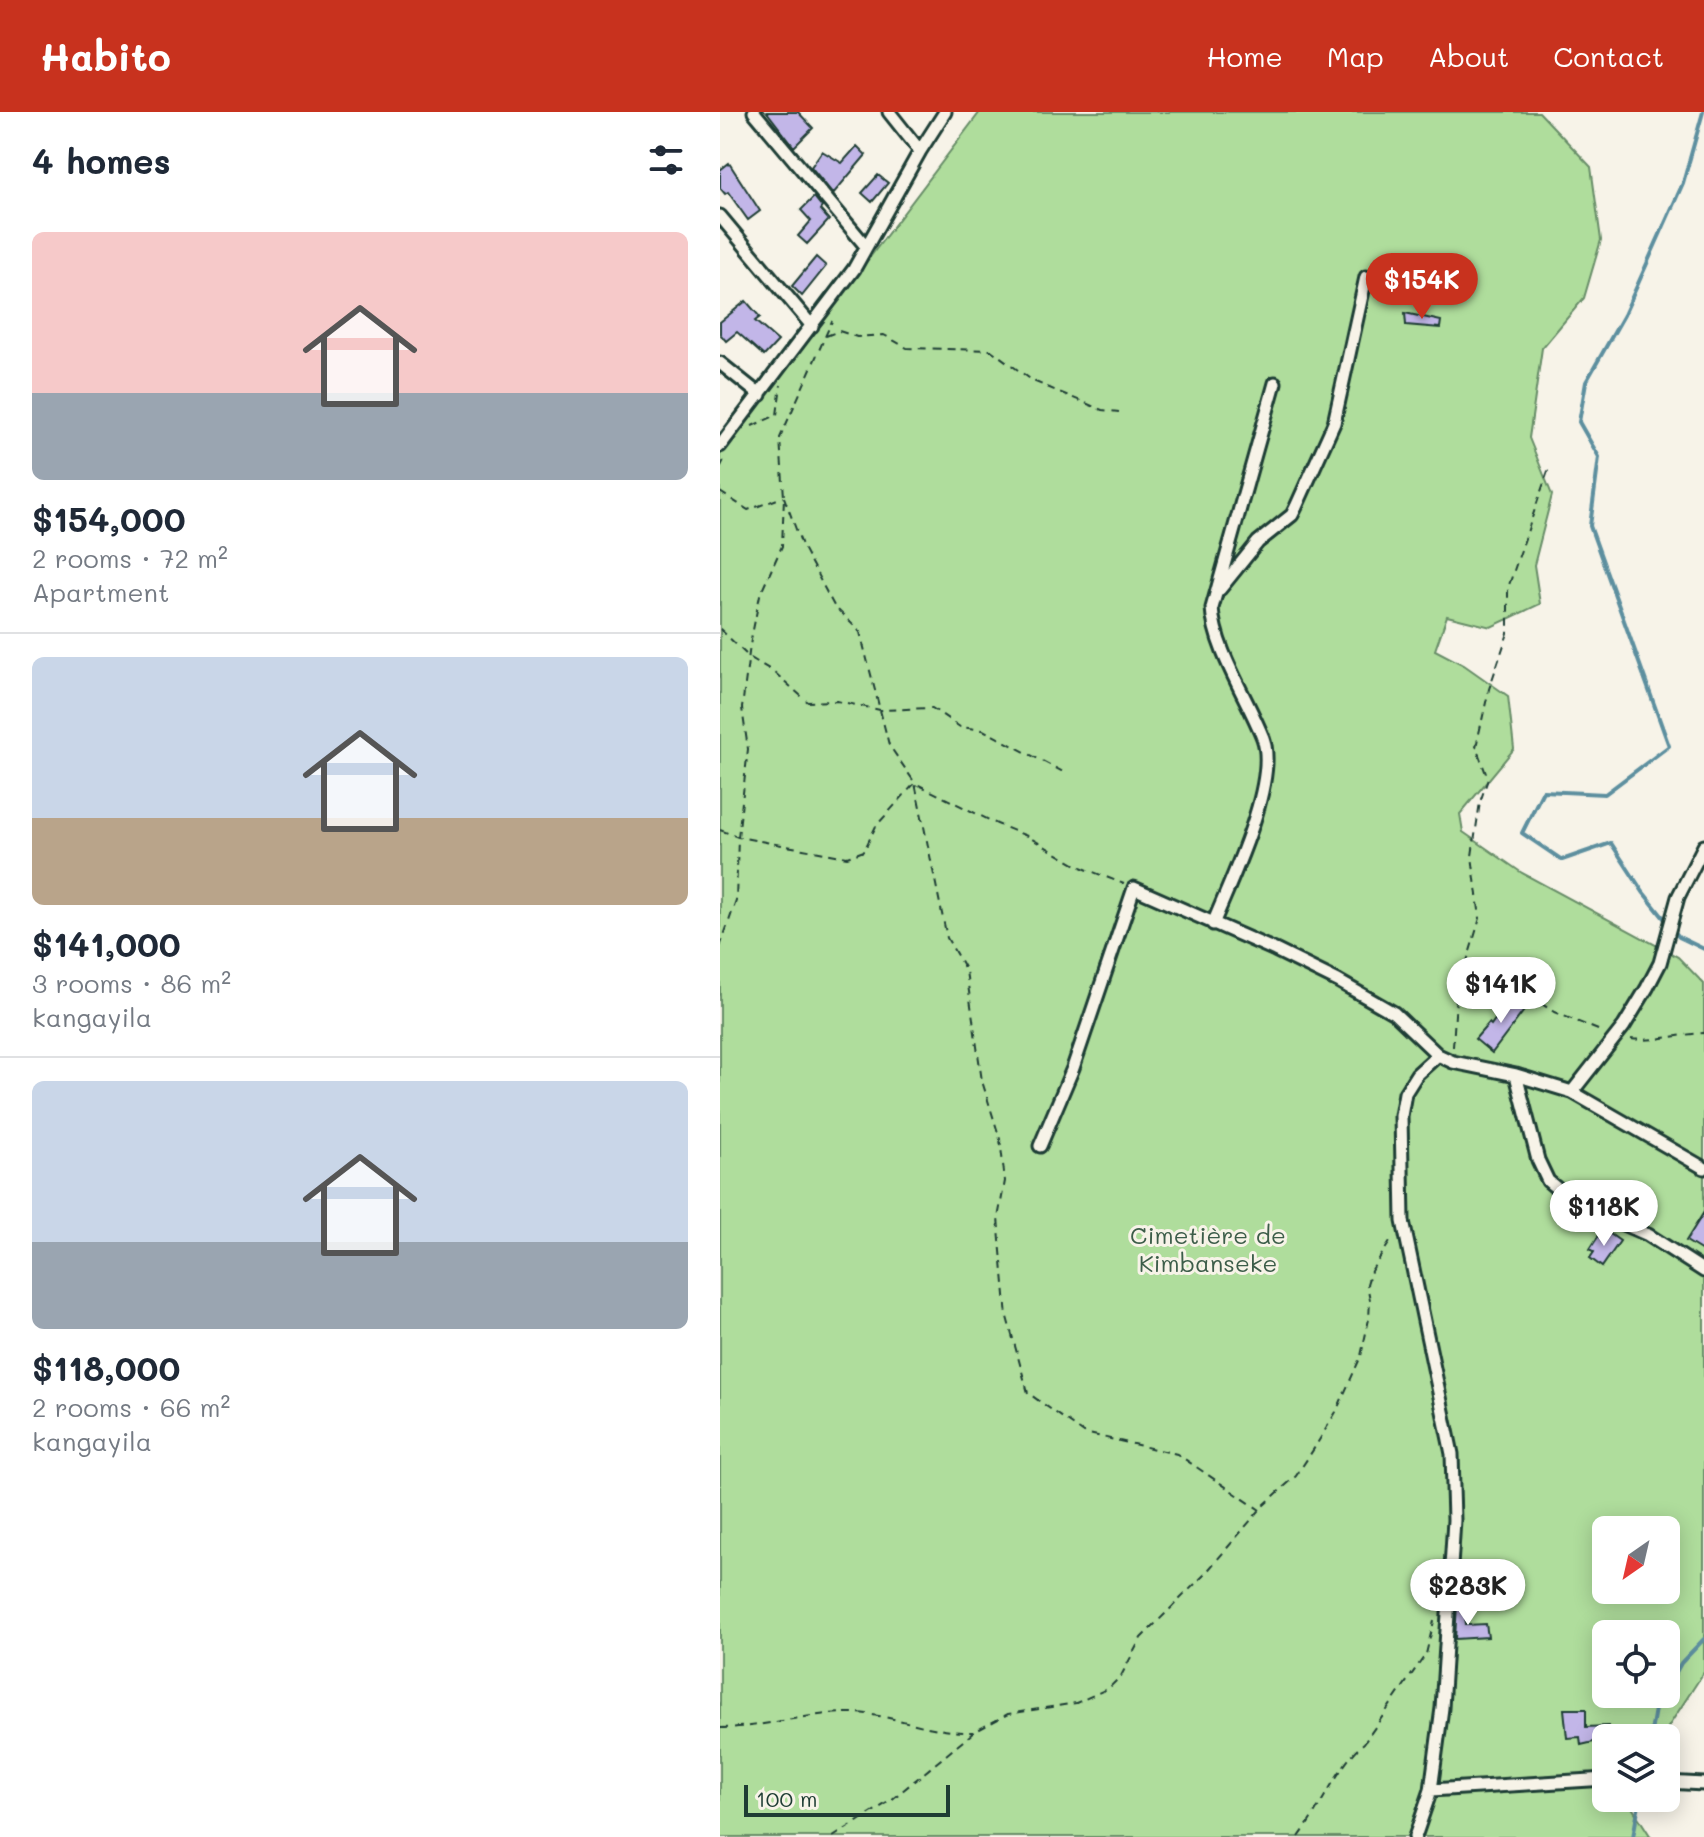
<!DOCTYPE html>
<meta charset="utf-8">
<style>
body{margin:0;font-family:Mali,sans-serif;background:#f2f2f3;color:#1f2937;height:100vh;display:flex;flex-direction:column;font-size:30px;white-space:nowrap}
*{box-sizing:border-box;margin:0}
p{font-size:26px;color:#747a83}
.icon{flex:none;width:44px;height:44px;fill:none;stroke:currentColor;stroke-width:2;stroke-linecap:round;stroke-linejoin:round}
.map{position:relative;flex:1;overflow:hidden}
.sheet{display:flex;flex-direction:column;background:#fff;width:720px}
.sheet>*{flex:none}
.needle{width:52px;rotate:214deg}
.tools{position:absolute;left:872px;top:1404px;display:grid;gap:16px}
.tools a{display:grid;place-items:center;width:88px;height:88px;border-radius:12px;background:#fff;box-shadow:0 4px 20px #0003;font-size:40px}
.scale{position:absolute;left:24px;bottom:20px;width:206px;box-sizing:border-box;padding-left:8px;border:4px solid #1f3d34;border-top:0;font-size:22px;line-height:28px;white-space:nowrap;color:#1f3d34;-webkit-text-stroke:6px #f7f3e8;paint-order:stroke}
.price{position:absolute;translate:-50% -68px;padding:0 18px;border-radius:28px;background:#fff;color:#222;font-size:26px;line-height:52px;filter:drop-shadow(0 2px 4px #0008)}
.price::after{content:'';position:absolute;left:50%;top:48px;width:24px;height:18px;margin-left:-12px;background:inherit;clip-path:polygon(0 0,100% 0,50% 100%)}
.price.selected{background:#c8321e;color:#fff}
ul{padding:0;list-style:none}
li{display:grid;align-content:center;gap:16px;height:424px;padding:0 32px}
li+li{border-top:2px solid #e0e1e3}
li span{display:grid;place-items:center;height:248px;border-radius:12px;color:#555}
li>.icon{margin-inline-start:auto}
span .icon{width:144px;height:144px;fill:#fffc;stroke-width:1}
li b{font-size:34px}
h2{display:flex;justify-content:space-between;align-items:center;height:96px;padding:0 32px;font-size:34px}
header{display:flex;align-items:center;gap:48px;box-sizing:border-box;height:112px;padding:0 40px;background:#c8321e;color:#fff}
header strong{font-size:38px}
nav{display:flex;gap:44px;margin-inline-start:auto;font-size:28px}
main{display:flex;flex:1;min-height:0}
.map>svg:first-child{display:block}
.green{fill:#afdd9c;stroke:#678d68;stroke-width:2;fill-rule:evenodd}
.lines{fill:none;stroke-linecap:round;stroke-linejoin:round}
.stream{stroke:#5d8f9f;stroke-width:4}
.building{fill:#c2b6e8;stroke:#1f3d34;stroke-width:2}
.minor-casing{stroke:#1f3d34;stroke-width:17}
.path{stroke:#1f3d34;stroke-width:2;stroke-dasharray:8 6;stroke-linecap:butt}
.minor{stroke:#f7f3e8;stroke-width:11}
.labels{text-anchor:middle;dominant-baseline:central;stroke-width:6;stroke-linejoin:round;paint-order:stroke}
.park-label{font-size:24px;fill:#3c5d49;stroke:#f7f3e8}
</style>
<header>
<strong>Habito</strong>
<nav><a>Home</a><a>Map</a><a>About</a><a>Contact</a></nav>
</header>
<main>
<section class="sheet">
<h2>4 homes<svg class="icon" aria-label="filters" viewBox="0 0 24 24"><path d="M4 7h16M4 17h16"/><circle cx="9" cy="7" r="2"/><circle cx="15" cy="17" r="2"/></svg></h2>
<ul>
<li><span style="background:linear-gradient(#f6c9c9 65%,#9aa5b1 0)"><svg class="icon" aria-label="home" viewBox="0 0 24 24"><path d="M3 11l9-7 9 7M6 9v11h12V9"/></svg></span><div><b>$154,000</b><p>2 rooms · 72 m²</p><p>Apartment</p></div></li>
<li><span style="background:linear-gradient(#c9d6e8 65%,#b9a48a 0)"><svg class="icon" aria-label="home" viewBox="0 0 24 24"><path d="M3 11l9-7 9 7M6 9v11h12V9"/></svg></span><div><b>$141,000</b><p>3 rooms · 86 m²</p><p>kangayila</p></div></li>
<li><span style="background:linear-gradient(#c9d6e8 65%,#9aa5b1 0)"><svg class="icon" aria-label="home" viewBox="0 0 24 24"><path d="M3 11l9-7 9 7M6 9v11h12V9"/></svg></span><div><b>$118,000</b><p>2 rooms · 66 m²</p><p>kangayila</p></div></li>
</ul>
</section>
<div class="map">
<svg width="984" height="1725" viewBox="0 0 984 1725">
<rect width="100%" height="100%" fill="#f7f3e8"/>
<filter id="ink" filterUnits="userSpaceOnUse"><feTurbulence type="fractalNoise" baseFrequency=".0125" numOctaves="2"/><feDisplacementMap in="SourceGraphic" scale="16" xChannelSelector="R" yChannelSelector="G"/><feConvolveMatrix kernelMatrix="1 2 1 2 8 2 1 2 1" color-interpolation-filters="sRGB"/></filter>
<g filter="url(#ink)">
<path class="green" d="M 260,0 L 819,0 L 871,55 L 881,128 L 864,186 L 822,236 L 809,326 L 832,383 L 814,453 L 820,492 L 771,515 L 727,504 L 715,538 L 744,553 L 788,584 L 794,637 L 740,702 L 743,720 L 802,761 L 958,845 L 984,872 L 984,1560 L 941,1626 L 886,1626 L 886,1686 L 906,1686 L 931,1725 L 0,1725 L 0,343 ZM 886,1418 L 946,1418 L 946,1478 L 886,1478 ZM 886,1522 L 946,1522 L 946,1582 L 886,1582 Z"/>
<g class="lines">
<path class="stream" d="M 983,0 L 963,71 L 904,203 L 866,270 L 859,310 L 879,345 L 870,414 L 949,634 L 885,682 L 823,679 L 802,721 L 842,748 L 891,731 L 923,780 L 959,825 L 984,837
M 946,1578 L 961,1551 L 984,1527
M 930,1626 L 935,1597 L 944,1582
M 913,1725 L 920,1686"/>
</g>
<path class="building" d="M 47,0 L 78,0 L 93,16 L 74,35 Z
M 137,34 L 146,43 L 113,82 L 91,55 L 102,39 L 122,51 Z
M 9,51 L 40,99 L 28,108 L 8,80 L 5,82 L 0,76 L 0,58 Z
M 158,63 L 168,71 L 152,90 L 142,81 Z
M 94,85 L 102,95 L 100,98 L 109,108 L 87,132 L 78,124 L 91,109 L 81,98 Z
M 96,145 L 106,154 L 82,184 L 72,174 Z
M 26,189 L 40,205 L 35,209 L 58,229 L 44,244 L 17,220 L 6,229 L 0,222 L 0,210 Z
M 685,201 L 721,209 L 720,216 L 686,213 Z
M 791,885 L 806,896 L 772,941 L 755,927 L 769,911 L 771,913 Z
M 984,1100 L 984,1140 L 966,1129 Z
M 883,1117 L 900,1129 L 882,1155 L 870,1146 L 874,1140 L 870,1137 Z
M 737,1492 L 744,1492 L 746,1513 L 766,1512 L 768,1525 L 735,1527 Z
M 844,1597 L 866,1597 L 866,1615 L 888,1614 L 891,1626 L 861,1633 L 860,1625 L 847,1626 Z"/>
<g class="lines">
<g class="minor-casing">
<path id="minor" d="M 34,0 L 145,133
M 169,0 L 200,39
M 0,104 L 92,214
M 0,251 L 40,283
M 0,334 L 134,157 L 200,39 L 225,0
M 500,477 L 538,430 L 572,403 L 576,395 L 614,311 L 646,165
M 493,812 C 510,770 559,670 543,626 C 528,587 494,537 492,496 L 555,271
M 796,963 L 818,1048 L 828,1069 L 853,1090 L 928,1123 L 984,1159
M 852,980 L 904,914 L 927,876 L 940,851 L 958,785 L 984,734
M 320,1034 L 353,956 L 414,776 L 555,838 L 618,869 L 674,901 L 718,943 L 733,950 L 796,963 L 852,980 L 984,1056
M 946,1670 L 984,1672
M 711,1678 L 886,1667
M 695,1725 L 711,1678 L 722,1596 L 734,1408 L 732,1342 L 683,1109 L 681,1004 L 685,981 L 697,962 L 718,943"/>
</g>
<path class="path" d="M 106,224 L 119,219 L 137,225 L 164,223 L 187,236 L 271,238 L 313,269 L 382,298 L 399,300
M 32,314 L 57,303 L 61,273
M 0,356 L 5,346
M 0,380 L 28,398 L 63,385
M 64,385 L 83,436 L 114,494 L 140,520 L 169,633 L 195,671 L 227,826 L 246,859 L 262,969 L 280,1027 L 285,1069 L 278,1106 L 287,1205 L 308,1281 L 364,1321 L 457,1342 L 540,1398
M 0,517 L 29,545 L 54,560 L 88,590 L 117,589 L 160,598 L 212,596 L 240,615 L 263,618 L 347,662
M 0,718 L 18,725 L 127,745 L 144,739 L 156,714 L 195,671 L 277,712 L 307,724 L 358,754 L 404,772
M 0,835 L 16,789 L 18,725 L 28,637 L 22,596 L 30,533 L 40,483 L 62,434 L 64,385 L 60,326 L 112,209
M 747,850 L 808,883 L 834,900 L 883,920
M 911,927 C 936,930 959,922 984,921
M 733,935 L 736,886 L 760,806 L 752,744 L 760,690 L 768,667 L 756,635 L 769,577 L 788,521 L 788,476 L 829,356
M 0,1616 C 42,1616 82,1602 124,1601 C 165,1599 212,1622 253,1620
M 113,1725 L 170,1689 L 254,1620 L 288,1602 L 356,1591 L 389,1576 L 401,1564 L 421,1526 L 484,1463 L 544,1393 L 576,1364 L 595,1335 L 616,1300 L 641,1244 L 649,1207 L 650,1188 L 647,1172 L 651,1159 L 672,1127
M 579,1725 C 600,1697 619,1652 644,1631 L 706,1542 L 714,1509"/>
<use href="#minor" class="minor"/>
</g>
</g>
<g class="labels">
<g class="park-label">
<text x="488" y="1122">Cimetière de<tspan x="488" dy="28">Kimbanseke</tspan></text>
</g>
</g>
</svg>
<div class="tools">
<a><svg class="needle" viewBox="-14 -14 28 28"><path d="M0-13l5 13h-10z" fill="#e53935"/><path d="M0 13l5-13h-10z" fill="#747a83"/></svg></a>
<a><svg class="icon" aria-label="locate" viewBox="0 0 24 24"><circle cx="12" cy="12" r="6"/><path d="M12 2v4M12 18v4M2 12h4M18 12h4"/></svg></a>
<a><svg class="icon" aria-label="layers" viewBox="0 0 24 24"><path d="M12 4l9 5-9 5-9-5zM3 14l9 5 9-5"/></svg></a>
</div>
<div class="scale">100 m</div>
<b class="price selected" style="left:702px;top:209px">$154K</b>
<b class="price" style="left:781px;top:913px">$141K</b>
<b class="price" style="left:884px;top:1136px">$118K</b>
<b class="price" style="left:748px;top:1515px">$283K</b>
</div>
</main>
